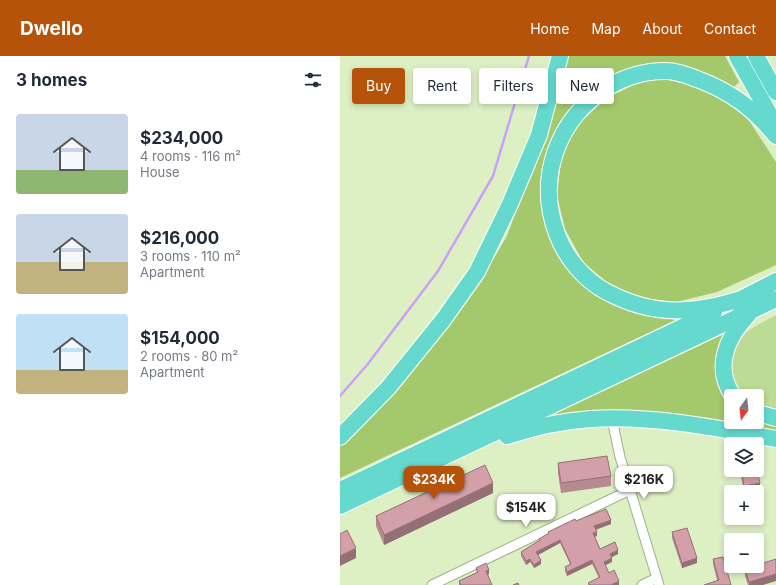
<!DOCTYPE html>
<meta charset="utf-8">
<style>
body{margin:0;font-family:Inter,sans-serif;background:#f2f2f3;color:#1f2937;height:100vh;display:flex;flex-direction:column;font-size:15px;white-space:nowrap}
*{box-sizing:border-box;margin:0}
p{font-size:13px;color:#747a83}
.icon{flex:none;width:22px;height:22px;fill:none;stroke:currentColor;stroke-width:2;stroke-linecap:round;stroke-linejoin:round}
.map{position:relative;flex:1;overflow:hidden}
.sheet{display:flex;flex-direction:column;background:#fff;width:340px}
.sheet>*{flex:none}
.top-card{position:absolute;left:12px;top:12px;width:364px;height:36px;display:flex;gap:8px}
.needle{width:26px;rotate:195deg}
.tools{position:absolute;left:384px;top:333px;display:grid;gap:8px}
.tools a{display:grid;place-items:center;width:40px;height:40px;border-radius:4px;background:#fff;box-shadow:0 2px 6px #0003;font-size:20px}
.price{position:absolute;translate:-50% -34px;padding:0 9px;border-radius:8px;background:#fff;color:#222;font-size:13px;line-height:26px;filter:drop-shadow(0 1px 2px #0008)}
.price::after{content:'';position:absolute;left:50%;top:24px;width:12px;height:9px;margin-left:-6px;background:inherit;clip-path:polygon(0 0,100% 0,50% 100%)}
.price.current{background:#b45309;color:#fff}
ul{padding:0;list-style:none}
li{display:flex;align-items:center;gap:12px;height:100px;padding:0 16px}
li span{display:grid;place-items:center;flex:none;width:112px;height:80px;border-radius:4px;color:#555}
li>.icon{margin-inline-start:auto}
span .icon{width:48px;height:48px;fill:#fffc;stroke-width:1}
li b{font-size:17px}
h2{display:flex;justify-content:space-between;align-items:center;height:48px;padding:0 16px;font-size:17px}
.pill{padding:0 14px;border-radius:4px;background:#fff;box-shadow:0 2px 6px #0003;font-size:14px;line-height:36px}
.pill.current{background:#b45309;color:#fff}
header{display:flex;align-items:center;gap:24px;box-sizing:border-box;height:56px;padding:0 20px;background:#b45309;color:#fff}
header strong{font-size:19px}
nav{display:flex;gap:22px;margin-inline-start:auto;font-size:14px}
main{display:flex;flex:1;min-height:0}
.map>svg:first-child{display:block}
.green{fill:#bddb94}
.forest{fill:#a4c96c}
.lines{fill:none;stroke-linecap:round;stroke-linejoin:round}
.stream{stroke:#cca0f6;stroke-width:2.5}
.street-casing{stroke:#9eb087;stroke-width:11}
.highway-casing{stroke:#fff;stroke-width:18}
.street{stroke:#fff;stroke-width:9}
.highway{stroke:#65d9ce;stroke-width:16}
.wall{fill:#b58a91}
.shaded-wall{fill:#947076}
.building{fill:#d3a0a9;stroke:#947076}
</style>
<header>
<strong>Dwello</strong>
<nav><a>Home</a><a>Map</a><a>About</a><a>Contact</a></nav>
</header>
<main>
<section class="sheet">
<h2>3 homes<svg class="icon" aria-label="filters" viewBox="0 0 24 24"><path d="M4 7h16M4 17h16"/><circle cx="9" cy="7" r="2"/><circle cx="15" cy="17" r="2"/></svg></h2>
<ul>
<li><span style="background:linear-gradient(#c9d6e8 70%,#8fb573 0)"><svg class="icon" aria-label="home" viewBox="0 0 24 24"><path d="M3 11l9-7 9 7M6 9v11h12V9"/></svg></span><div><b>$234,000</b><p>4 rooms · 116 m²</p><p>House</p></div></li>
<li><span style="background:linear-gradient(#c9d6e8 60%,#c2b280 0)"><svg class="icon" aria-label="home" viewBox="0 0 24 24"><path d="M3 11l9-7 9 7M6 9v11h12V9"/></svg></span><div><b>$216,000</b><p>3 rooms · 110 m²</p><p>Apartment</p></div></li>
<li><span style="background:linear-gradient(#bfe0f5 70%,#c2b280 0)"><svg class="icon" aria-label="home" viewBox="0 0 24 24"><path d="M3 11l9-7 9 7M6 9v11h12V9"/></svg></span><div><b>$154,000</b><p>2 rooms · 80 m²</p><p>Apartment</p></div></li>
</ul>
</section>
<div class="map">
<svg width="436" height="529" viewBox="0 0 436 529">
<rect width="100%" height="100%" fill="#ddf0c4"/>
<path class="green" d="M 436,259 L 436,353 L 417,348 L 417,340 L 403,340 C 399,332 393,323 392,314 C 391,298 398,281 411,273 C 419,267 428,264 436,259 Z"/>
<path class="forest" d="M 225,0 L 385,0 L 399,26 L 394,31 C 372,19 351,8 326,7 C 302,6 277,15 258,28 C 240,41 224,58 214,77 C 209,86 207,97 205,106 C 194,159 213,214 260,242 C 283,256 310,259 336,264 L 0,422 L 0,390 L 10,381 L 102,279 L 145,217 L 167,180 L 203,82 Z
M 306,23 L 325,23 L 353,30 L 383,43 L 406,60 L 436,106 L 436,209 L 377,236 L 336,246 L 299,242 L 269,228 L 243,206 L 225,173 L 217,140 L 221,104 L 236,70 L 267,42 Z
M 386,277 C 379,296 371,315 381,335 C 383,339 388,343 390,347 C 393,352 391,361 391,366 L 417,366 L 417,363 L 436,368 L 436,377 L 303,355 L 263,355 L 205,362 Z"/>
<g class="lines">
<path class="stream" d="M 0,340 L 27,309 L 98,215 L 153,120 L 189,0"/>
<g class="street-casing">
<path id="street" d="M 272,363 L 280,401 L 319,529
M 92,529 L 290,434
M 302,529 L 317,522"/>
</g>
<g class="highway-casing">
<path id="highway" d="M 397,0 L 436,70
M 416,0 L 436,36
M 404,242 C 354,258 314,261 267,236 C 244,224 226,202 217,178 C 196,122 217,63 268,31 C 285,21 305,15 325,15 C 337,15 346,19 357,23 C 390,35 414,53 436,80
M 395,246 L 436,225
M 393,340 C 374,312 386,282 408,259
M 417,357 L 436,362
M 167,380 C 194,371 222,365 251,363 C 311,359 377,372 436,383
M 0,381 L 48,332 L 103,264 L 137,216 L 170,148 L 199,79 L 220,0
M 0,434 L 374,256
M 0,450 L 436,243"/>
</g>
<use href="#street" class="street"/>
<use href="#highway" class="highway"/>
</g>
<path class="wall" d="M 218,407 L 271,420 L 271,430 L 221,437 L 218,417 Z
M 400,414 L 417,414 L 420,432 L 404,436 Z
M 153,437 L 44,489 L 36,470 L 36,460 Z
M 236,465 L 271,468 L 256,474 L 257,480 L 255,481 L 260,493 L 278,498 L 271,501 L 272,506 L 265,509 L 269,517 L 279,529 L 248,529 L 248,527 L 259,522 L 252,508 L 227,520 L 225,515 L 225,511 L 230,508 L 220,487 L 198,499 L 201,508 L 194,512 L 190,506 L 186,509 L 181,500 L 181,496 L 199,485 L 199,483 L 208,478 L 208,476 Z
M 332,476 L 357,507 L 342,512 L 332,482 Z
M 373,503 L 391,529 L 377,524 L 373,508 Z
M 136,512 L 149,518 L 148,519 L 152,529 L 119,529 L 119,525 L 137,517 Z
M 405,513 L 423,529 L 408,529 L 405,520 Z"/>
<path class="shaded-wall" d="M 153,427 L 153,437 L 44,489 L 44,479 Z
M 420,427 L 420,432 L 404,436 L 404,430 Z
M 271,464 L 271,468 L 254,474 L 254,470 Z
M 257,476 L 257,480 L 253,481 L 253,477 Z
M 220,484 L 220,487 L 196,500 L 196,496 Z
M 16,492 L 16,502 L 0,510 L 0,500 Z
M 278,494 L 278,498 L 270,502 L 270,498 Z
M 272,502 L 272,506 L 264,510 L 264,506 Z
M 357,502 L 357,507 L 342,512 L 342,507 Z
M 190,503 L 190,506 L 186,509 L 186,505 Z
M 201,504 L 201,508 L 194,512 L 194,509 Z
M 252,504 L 252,508 L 227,520 L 227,516 Z
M 149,514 L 149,518 L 146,519 L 146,515 Z
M 436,518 L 436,525 L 423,529 L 409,529 L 409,526 Z
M 279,525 L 279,529 L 271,529 Z"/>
<path class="building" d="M 267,400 L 271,420 L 221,427 L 218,407 Z
M 145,409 L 153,427 L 44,479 L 36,460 Z
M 401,414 L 417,414 L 420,427 L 404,430 Z
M 266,453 L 271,464 L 254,470 L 257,476 L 253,477 L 260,493 L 275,486 L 278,494 L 270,498 L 272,502 L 264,506 L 269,517 L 274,514 L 279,525 L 271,529 L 250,529 L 248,527 L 260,521 L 252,504 L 227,516 L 225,511 L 231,508 L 220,484 L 196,496 L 201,504 L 194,509 L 190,503 L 186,505 L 181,496 L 200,484 L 199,483 L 209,477 L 208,476 L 235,463 L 236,465 Z
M 347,472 L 357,502 L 342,507 L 332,476 Z
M 7,474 L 16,492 L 0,500 L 0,478 Z
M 383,501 L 391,529 L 364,529 L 379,524 L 373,503 Z
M 436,503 L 436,518 L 409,526 L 405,513 L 415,510 L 417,510 L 417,509 Z
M 146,507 L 149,514 L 146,515 L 152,529 L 121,529 L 119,525 L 138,516 L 136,512 Z
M 178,527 L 179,529 L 173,529 Z"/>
</svg>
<div class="tools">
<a><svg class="needle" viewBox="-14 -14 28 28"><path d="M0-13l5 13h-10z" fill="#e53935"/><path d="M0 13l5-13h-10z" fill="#747a83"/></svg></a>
<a><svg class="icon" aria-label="layers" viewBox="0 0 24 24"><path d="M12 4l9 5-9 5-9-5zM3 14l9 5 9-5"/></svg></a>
<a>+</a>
<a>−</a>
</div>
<b class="price current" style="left:94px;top:444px">$234K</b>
<b class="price" style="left:304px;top:444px">$216K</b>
<b class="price" style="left:186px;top:472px">$154K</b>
<div class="top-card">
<a class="pill current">Buy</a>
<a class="pill">Rent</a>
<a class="pill">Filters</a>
<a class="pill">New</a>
</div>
</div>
</main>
